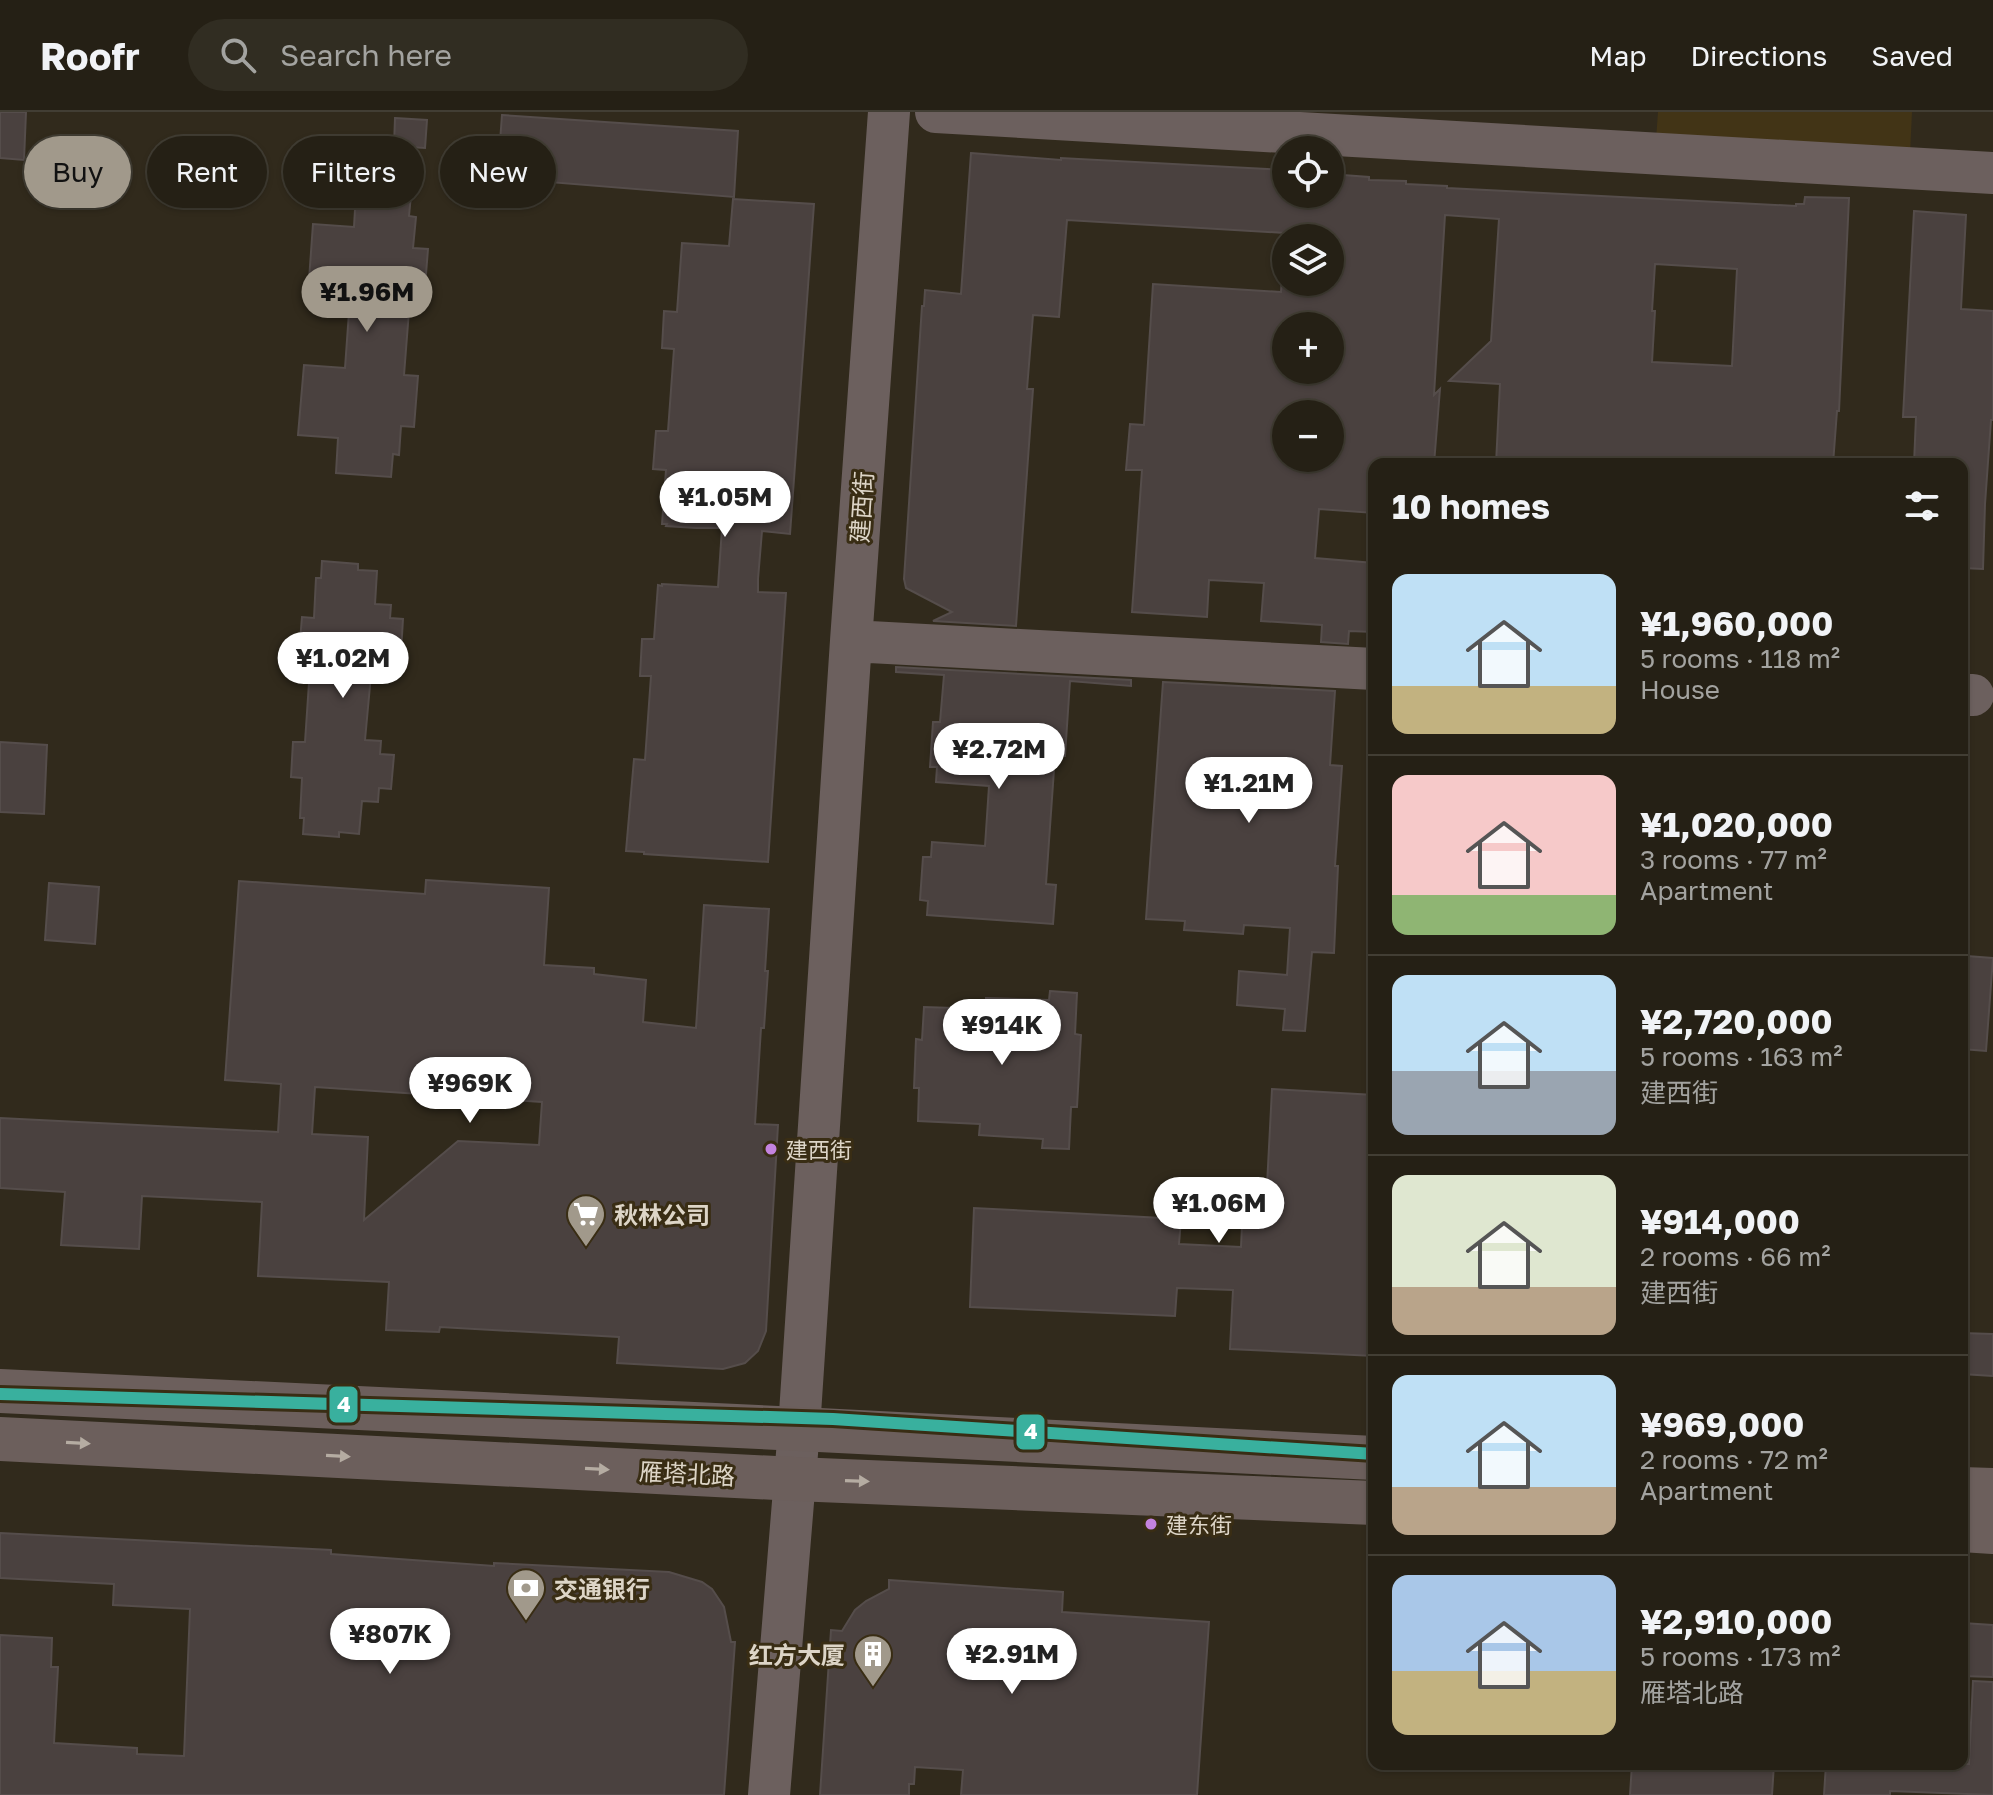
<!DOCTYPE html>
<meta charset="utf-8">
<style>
body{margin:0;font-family:"Golos Text","Noto Sans SC",sans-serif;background:#312d22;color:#f1f3f6;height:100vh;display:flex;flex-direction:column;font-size:30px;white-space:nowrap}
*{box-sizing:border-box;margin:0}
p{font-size:26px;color:#a3a3a0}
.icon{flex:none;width:44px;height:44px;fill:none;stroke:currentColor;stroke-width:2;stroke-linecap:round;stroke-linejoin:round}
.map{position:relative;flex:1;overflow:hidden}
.sheet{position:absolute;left:1368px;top:346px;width:600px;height:1312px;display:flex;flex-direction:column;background:#252015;border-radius:16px;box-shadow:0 2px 6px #0004,0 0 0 2px #423e34}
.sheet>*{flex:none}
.top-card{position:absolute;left:24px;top:24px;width:760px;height:72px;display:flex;gap:16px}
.buttons{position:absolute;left:1272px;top:24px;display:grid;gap:16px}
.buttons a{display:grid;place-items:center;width:72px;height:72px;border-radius:50%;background:#252015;box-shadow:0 2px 6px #0004,0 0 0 2px #423e34;font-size:40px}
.price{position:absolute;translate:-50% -68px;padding:0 18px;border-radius:28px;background:#fff;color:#222;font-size:26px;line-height:52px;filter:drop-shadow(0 2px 4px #0008)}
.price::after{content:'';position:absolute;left:50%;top:48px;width:24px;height:18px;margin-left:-12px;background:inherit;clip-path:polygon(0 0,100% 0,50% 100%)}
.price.selected{background:#a1998b;color:#111}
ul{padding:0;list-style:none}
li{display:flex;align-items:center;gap:24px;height:200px;padding:0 24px}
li+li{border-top:2px solid #423e34}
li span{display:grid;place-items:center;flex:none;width:224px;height:160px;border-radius:16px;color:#555}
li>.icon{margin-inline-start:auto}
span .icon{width:96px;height:96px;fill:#fffc;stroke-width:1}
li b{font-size:34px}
h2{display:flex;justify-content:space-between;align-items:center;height:96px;padding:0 24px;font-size:34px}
.chip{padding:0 28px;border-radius:36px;background:#252015;box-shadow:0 2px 6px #0004,0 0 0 2px #423e34;font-size:28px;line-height:72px}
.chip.selected{background:#a1998b;color:#111}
header{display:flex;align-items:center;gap:48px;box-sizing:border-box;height:112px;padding:0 40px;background:#252015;border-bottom:2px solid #423e34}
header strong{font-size:38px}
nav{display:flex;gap:44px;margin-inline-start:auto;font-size:28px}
.search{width:560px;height:72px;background:#312d22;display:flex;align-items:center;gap:20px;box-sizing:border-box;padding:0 28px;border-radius:44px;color:#a3a3a0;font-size:30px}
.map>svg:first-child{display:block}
.built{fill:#423416}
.building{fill:#4a413f;stroke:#554d4b;stroke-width:2;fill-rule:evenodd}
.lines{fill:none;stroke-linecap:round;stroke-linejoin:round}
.minor{stroke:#6c605e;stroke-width:42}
.major{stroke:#6c5f5c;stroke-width:44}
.metro-1-casing{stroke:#392d14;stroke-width:18}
.metro-1{stroke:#39b09e;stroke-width:12}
.oneway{fill:#b5aca2}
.bus-dot{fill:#c483df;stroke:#392d14;stroke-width:3}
.labels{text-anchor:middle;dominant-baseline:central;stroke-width:6;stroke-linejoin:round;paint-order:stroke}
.bus-label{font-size:22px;fill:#ddd5c7;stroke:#392d14;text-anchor:start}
.street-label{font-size:24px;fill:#ddd5c7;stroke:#392d14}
.poi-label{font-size:24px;font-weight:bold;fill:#ddd5c7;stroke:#392d14;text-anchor:start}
.line-badge{stroke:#392d14;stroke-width:3}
.badge-label{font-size:22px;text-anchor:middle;font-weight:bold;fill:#fff}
</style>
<header>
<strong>Roofr</strong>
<div class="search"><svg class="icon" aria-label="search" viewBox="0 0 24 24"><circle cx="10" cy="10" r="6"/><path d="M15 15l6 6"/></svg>Search here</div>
<nav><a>Map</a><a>Directions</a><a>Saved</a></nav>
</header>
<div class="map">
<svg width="1993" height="1683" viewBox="0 0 1993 1683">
<rect width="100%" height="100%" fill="#312a1c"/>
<path class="built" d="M 1658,0 L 1912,0 L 1910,42 L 1656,28 Z"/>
<path class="building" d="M 0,0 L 26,0 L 24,48 L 0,46 Z
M 502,3 L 738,19 L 734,85 L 525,68 L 525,72 L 497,70 Z
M 395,6 L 427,8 L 425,36 L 394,34 Z
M 971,41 L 1061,48 L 1061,46 L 1286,58 L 1286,82 L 1330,82 L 1330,62 L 1369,65 L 1369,68 L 1406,69 L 1406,72 L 1447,74 L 1447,76 L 1796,94 L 1796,92 L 1804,92 L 1805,85 L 1849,86 L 1839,299 L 1837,299 L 1833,352 L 1496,352 L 1500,272 L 1449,269 L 1491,229 L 1499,107 L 1445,103 L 1434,283 L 1440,277 L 1434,352 L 1374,352 L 1374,401 L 1319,397 L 1315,446 L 1374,451 L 1374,520 L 1349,519 L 1348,532 L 1321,530 L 1322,513 L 1261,509 L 1264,471 L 1209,468 L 1207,505 L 1132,500 L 1142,358 L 1126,358 L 1130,312 L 1144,313 L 1153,172 L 1281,180 L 1285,121 L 1067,108 L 1059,205 L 1033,203 L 1027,277 L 1033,277 L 1016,514 L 933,509 L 952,500 L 906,476 L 904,467 L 922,194 L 924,194 L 925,178 L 961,182 ZM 1286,126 L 1330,126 L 1330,170 L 1286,170 ZM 1655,152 L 1737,157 L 1732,254 L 1652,250 L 1655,199 L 1652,199 ZM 1286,214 L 1330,214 L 1330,258 L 1286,258 ZM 1286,302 L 1330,302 L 1330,346 L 1286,346 Z
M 356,80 L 411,83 L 409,104 L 416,105 L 413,136 L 428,137 L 424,187 L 410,186 L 404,263 L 418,264 L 414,315 L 401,314 L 399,343 L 393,342 L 391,365 L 336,361 L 338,326 L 298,323 L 304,253 L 345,256 L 350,186 L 308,182 L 313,112 L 354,115 Z
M 733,87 L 814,92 L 790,422 L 762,419 L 758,467 L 758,480 L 786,481 L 768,750 L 644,742 L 644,740 L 626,739 L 634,647 L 645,648 L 651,564 L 640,564 L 642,527 L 654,527 L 658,473 L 662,474 L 662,472 L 718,475 L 722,416 L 696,416 L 666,414 L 667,412 L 662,412 L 666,358 L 653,357 L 656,319 L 668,319 L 674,237 L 662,236 L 664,199 L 677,200 L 682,131 L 729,134 Z
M 1914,99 L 1966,103 L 1961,197 L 1993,199 L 1993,308 L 1991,308 L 1985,392 L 1983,457 L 1962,456 L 1962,352 L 1914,352 L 1916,305 L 1903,305 Z
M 322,449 L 358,452 L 358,458 L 377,459 L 375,492 L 391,493 L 390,506 L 403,507 L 401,540 L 388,539 L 387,553 L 372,552 L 365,628 L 381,629 L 380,642 L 394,643 L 391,677 L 379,676 L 378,690 L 362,689 L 359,722 L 339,720 L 339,725 L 303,722 L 304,706 L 300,706 L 302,666 L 291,665 L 293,630 L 305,630 L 311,541 L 299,541 L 302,505 L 314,506 L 316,466 L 321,466 Z
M 896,555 L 1131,568 L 1131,574 L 1070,569 L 1065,644 L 1055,643 L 1053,672 L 1046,772 L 1056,773 L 1053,812 L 927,803 L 928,789 L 920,788 L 923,745 L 931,745 L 932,730 L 985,734 L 989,674 L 936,670 L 937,655 L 930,655 L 933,610 L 940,610 L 944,563 L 896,560 Z
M 1163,570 L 1335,579 L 1330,653 L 1342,654 L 1335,754 L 1338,754 L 1334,841 L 1312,840 L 1305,919 L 1283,918 L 1285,897 L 1237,893 L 1239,859 L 1287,863 L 1290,816 L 1244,813 L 1243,822 L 1184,818 L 1185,809 L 1146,807 Z
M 0,630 L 47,633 L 44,702 L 0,700 Z
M 426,768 L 549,776 L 544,853 L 594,856 L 594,862 L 646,868 L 643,910 L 696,916 L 704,793 L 769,797 L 765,859 L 768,859 L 764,916 L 761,916 L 755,1012 L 778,1013 L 766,1219 L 758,1239 L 745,1251 L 723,1257 L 617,1251 L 619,1225 L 440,1215 L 439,1220 L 386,1218 L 389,1170 L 258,1164 L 262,1090 L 142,1084 L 139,1137 L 61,1133 L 65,1080 L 0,1076 L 0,1006 L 278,1020 L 281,972 L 225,968 L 239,769 L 425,782 ZM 315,975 L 542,990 L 539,1033 L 458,1029 L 364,1108 L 368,1025 L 312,1022 Z
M 49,771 L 99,775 L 95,832 L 45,828 Z
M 1967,844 L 1993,846 L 1986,939 L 1962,937 L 1962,910 Z
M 1050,879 L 1077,881 L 1075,922 L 1081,923 L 1077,995 L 1071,995 L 1069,1037 L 1042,1036 L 1043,1027 L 979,1023 L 980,1012 L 918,1009 L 919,976 L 914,976 L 916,927 L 922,928 L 924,895 L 986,897 L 986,886 L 1049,888 Z
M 1272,977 L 1374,983 L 1374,1244 L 1230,1237 L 1233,1178 L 1177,1176 L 1175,1204 L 970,1195 L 974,1096 L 1181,1107 L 1179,1132 L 1241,1135 L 1243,1092 L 1266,1093 Z
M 1962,1221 L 1993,1222 L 1993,1264 L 1962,1262 Z
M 0,1421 L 331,1438 L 331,1442 L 494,1454 L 494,1451 L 669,1460 L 702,1470 L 712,1477 L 724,1495 L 731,1530 L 735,1530 L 724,1683 L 0,1683 L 0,1523 L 52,1526 L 51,1555 L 58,1555 L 54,1631 L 137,1636 L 137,1642 L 184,1644 L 190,1497 L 113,1493 L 114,1472 L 0,1466 Z
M 889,1468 L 1063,1480 L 1062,1500 L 1209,1510 L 1197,1683 L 961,1683 L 963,1658 L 915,1655 L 914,1672 L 909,1672 L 909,1683 L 820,1683 L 831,1518 L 842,1519 L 855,1498 L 866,1489 L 889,1477 Z
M 1963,1511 L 1993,1513 L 1993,1565 L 1962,1564 Z
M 1973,1569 L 1993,1570 L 1993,1683 L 1890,1679 L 1890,1683 L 1824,1683 L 1826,1652 L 1969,1652 Z
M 1632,1652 L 1774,1652 L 1772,1683 L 1630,1683 Z"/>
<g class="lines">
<path class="minor" d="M 936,0 L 1993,61
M 851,529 L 1374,557
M 1962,583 L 1973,583
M 769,1683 L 799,1317 L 851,529 L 889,0"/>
<path class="major" d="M 0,1279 L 799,1317 L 1374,1346
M 0,1327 L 795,1367 L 1374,1391
M 1962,1377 L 1993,1378
M 1962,1418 L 1993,1420"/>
<g class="metro-1-casing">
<path id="metro-1" d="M 0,1282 L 833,1307 L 1374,1342"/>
</g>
<use href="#metro-1" class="metro-1"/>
</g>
<defs><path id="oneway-solid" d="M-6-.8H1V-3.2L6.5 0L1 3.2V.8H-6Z" transform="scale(2)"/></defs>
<g class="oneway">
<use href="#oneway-solid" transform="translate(78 1331) rotate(3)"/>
<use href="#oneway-solid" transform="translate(338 1344) rotate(3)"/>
<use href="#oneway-solid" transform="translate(597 1357) rotate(3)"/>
<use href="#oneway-solid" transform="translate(857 1369) rotate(2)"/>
</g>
<defs>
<g id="supermarket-pin" transform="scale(2)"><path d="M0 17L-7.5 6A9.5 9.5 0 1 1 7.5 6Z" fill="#a1998b" stroke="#392d14"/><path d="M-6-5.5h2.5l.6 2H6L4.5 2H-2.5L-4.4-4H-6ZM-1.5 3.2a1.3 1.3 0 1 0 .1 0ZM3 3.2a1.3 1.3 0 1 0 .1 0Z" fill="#fff"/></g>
<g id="bank-pin" transform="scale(2)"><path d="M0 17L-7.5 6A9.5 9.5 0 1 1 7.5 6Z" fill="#a1998b" stroke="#392d14"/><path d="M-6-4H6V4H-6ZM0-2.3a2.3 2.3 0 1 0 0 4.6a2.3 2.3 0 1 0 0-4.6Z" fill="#fff"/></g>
<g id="building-pin" transform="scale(2)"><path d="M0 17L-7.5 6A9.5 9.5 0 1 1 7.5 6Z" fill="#a1998b" stroke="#392d14"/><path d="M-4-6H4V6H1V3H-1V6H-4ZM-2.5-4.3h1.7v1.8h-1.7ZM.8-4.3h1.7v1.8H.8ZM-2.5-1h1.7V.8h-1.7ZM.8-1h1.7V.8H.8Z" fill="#fff"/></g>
</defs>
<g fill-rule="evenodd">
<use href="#supermarket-pin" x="586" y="1102"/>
<use href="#bank-pin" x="526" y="1476"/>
<use href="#building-pin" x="873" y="1542"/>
</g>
<g class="bus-dot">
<circle cx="771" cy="1037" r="7"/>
<circle cx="1151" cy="1412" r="7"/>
</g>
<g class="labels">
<g class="bus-label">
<text x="786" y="1037">建西街</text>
<text x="1166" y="1412">建东街</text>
</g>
<g class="street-label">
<text transform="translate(861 395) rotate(-86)">建西街</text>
<text transform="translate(687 1361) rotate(3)">雁塔北路</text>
</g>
<g class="poi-label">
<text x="614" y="1102">秋林公司</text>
<text x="554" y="1476">交通银行</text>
<text x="845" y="1542" text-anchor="end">红方大厦</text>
</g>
</g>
<g class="line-badge">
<rect x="328" y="1273" width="31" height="39" rx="8" fill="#39b09e"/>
<rect x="1015" y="1301" width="31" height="38" rx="8" fill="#39b09e"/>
</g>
<g class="badge-label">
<text x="344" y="1300">4</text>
<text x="1031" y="1327">4</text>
</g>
</svg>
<div class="buttons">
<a><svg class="icon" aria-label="locate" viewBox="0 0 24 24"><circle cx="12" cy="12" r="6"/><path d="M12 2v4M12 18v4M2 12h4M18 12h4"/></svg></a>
<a><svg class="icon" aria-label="layers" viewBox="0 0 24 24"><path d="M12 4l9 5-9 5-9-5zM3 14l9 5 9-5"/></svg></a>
<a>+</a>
<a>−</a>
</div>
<b class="price selected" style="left:367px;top:222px">¥1.96M</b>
<b class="price" style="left:725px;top:427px">¥1.05M</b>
<b class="price" style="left:343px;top:588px">¥1.02M</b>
<b class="price" style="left:999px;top:679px">¥2.72M</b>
<b class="price" style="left:1249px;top:713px">¥1.21M</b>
<b class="price" style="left:1002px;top:955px">¥914K</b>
<b class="price" style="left:470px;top:1013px">¥969K</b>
<b class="price" style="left:1219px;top:1133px">¥1.06M</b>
<b class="price" style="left:390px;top:1564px">¥807K</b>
<b class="price" style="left:1012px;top:1584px">¥2.91M</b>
<div class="top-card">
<a class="chip selected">Buy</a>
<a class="chip">Rent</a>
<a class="chip">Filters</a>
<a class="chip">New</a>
</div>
<section class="sheet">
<h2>10 homes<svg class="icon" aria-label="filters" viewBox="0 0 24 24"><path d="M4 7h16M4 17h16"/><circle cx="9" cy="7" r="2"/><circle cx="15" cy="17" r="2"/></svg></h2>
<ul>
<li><span style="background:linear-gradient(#bfe0f5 70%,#c2b280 0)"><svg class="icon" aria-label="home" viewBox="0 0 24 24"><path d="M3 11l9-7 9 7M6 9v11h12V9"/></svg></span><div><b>¥1,960,000</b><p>5 rooms · 118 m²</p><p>House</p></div></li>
<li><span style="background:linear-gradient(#f6c9c9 75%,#8fb573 0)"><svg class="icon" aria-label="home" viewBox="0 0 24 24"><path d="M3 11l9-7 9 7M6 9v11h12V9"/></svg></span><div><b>¥1,020,000</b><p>3 rooms · 77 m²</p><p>Apartment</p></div></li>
<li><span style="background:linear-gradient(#bfe0f5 60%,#9aa5b1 0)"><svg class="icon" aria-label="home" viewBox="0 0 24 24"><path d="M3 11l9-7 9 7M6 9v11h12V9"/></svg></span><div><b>¥2,720,000</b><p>5 rooms · 163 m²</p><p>建西街</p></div></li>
<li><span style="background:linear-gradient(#dfe7d0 70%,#b9a48a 0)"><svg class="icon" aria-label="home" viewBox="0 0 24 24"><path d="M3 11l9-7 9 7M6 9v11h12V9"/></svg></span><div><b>¥914,000</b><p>2 rooms · 66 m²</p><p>建西街</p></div></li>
<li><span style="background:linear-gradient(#bfe0f5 70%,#b9a48a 0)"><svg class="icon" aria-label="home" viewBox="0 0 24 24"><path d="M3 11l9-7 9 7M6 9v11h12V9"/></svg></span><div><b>¥969,000</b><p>2 rooms · 72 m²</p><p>Apartment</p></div></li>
<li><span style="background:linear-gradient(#a9c7e8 60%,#c2b280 0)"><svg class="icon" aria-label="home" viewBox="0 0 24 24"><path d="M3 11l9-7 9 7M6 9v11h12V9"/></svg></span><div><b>¥2,910,000</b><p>5 rooms · 173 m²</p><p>雁塔北路</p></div></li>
</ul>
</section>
</div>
